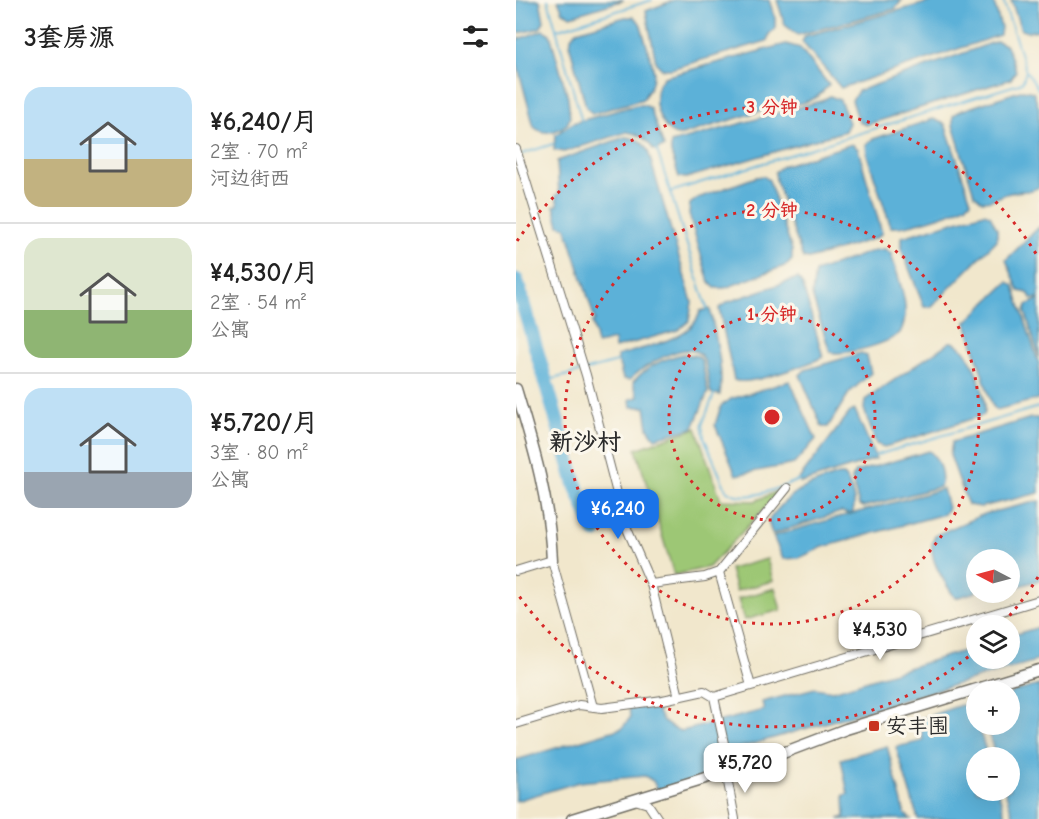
<!DOCTYPE html>
<html lang="zh">
<meta charset="utf-8">
<style>
body{margin:0;font-family:"Comic Neue","LXGW WenKai TC",sans-serif;background:#f2f2f2;color:#222;height:100vh;display:flex;flex-direction:column;font-size:22px;white-space:nowrap}
*{box-sizing:border-box;margin:0}
p{font-size:20px;color:#767676}
.icon{flex:none;width:33px;height:33px;fill:none;stroke:currentColor;stroke-width:2;stroke-linecap:round;stroke-linejoin:round}
.map{position:relative;flex:1;overflow:hidden}
.details{display:flex;flex-direction:column;background:#fff;width:516px}
.details>*{flex:none}
.needle{width:39px;rotate:276deg}
.tools{position:absolute;left:450px;top:549px;display:grid;gap:12px}
.tools a{display:grid;place-items:center;width:54px;height:54px;border-radius:50%;background:#fff;box-shadow:0 6px 24px #0002;font-size:30px}
.price{position:absolute;translate:-50% -51px;padding:0 14px;border-radius:12px;background:#fff;color:#222;font-size:20px;line-height:39px;filter:drop-shadow(0 2px 3px #0008)}
.price::after{content:'';position:absolute;left:50%;top:36px;width:18px;height:14px;margin-left:-9px;background:inherit;clip-path:polygon(0 0,100% 0,50% 100%)}
.price.selected{background:#1a73e8;color:#fff}
ul{padding:0;list-style:none}
li{display:flex;align-items:center;gap:18px;height:150px;padding:0 24px}
li+li{border-top:2px solid #e0e0e0}
li span{display:grid;place-items:center;flex:none;width:168px;height:120px;border-radius:18px;color:#555}
li>.icon{margin-inline-start:auto}
span .icon{width:72px;height:72px;fill:#fffc;stroke-width:1}
li b{font-size:26px}
h2{display:flex;justify-content:space-between;align-items:center;height:72px;padding:0 24px;font-size:26px}
main{display:flex;flex:1;min-height:0}
.map>svg:first-child{display:block}
.green{fill:#9dc774;stroke:#647950;stroke-width:1.5}
.water{fill:#5bb1d8;stroke:#436e82;stroke-width:1.5}
.lines{fill:none;stroke-linecap:round;stroke-linejoin:round}
.stream{stroke:#5bb1d8;stroke-width:2}
.river{stroke:#5bb1d8;stroke-width:15}
.minor-casing{stroke:#706d63;stroke-width:10}
.tertiary-casing{stroke:#706d63;stroke-width:13}
.minor{stroke:#fff;stroke-width:8}
.tertiary{stroke:#fff;stroke-width:10}
.ring{fill:none;stroke:#d62828;stroke-width:3;stroke-dasharray:3 6}
.poi-dot{fill:#c8321e;stroke:#fbf7ec;stroke-width:2}
.labels{text-anchor:middle;dominant-baseline:central;stroke-width:6;stroke-linejoin:round;paint-order:stroke}
.poi-label{font-size:21px;fill:#2b2b2b;stroke:#fbf7ec;text-anchor:start}
.quarter-label{font-size:24px;font-weight:bold;fill:#2b2b2b;stroke:#fbf7ec}
.centre{fill:#d62828;stroke:#fbf7ec;stroke-width:3}
.ring-label{font-size:18px;text-anchor:middle;font-weight:bold;fill:#d62828;stroke:#fbf7ec;stroke-width:6;stroke-linejoin:round;paint-order:stroke}
</style>
<main>
<section class="details">
<h2>3套房源<svg class="icon" aria-label="filters" viewBox="0 0 24 24"><path d="M4 7h16M4 17h16"/><circle cx="9" cy="7" r="2"/><circle cx="15" cy="17" r="2"/></svg></h2>
<ul>
<li><span style="background:linear-gradient(#bfe0f5 60%,#c2b280 0)"><svg class="icon" aria-label="home" viewBox="0 0 24 24"><path d="M3 11l9-7 9 7M6 9v11h12V9"/></svg></span><div><b>¥6,240/月</b><p>2室 · 70 m²</p><p>河边街西</p></div></li>
<li><span style="background:linear-gradient(#dfe7d0 60%,#8fb573 0)"><svg class="icon" aria-label="home" viewBox="0 0 24 24"><path d="M3 11l9-7 9 7M6 9v11h12V9"/></svg></span><div><b>¥4,530/月</b><p>2室 · 54 m²</p><p>公寓</p></div></li>
<li><span style="background:linear-gradient(#bfe0f5 70%,#9aa5b1 0)"><svg class="icon" aria-label="home" viewBox="0 0 24 24"><path d="M3 11l9-7 9 7M6 9v11h12V9"/></svg></span><div><b>¥5,720/月</b><p>3室 · 80 m²</p><p>公寓</p></div></li>
</ul>
</section>
<div class="map">
<svg width="523" height="819" viewBox="0 0 523 819">
<rect width="100%" height="100%" fill="#fbf7ec"/>
<filter id="ink" filterUnits="userSpaceOnUse"><feTurbulence type="fractalNoise" baseFrequency=".0167" numOctaves="2"/><feDisplacementMap in="SourceGraphic" scale="12" xChannelSelector="R" yChannelSelector="G"/><feConvolveMatrix kernelMatrix="1 2 1 2 8 2 1 2 1" color-interpolation-filters="sRGB"/></filter>
<filter id="wash" filterUnits="userSpaceOnUse"><feTurbulence type="fractalNoise" baseFrequency=".008" numOctaves="4" result="noise"/><feDisplacementMap in="SourceGraphic" scale="24" xChannelSelector="R" yChannelSelector="G"/><feGaussianBlur stdDeviation="1.35" result="paint"/><feColorMatrix in="noise" values="0 0 0 0 0 0 0 0 0 0 0 0 0 0 0 0 0 1.4 0 .05"/><feComposite in="paint" operator="in"/></filter>
<g filter="url(#wash)">
<rect width="100%" height="100%" fill="#f1e7cc"/>
<path class="green" d="M 180,428 L 205,500 L 239,501 L 267,489 L 193,567 L 158,575 L 120,449 Z
M 251,559 L 257,581 L 220,591 L 214,569 Z
M 259,588 L 265,610 L 228,620 L 222,599 Z"/>
<path class="water" d="M 0,0 L 24,0 L 28,21 L 24,28 L 0,34 Z
M 42,0 L 108,0 L 55,16 L 47,12 Z
M 158,0 L 253,0 L 259,18 L 259,29 L 253,34 L 251,41 L 155,69 L 146,69 L 140,63 L 130,11 Z
M 261,0 L 386,0 L 379,9 L 282,35 L 269,25 Z
M 421,0 L 477,0 L 485,27 L 484,35 L 325,88 L 286,42 L 289,36 Z
M 495,0 L 523,0 L 523,30 L 511,32 L 505,30 Z
M 109,17 L 118,17 L 124,23 L 136,63 L 138,73 L 135,86 L 127,99 L 76,114 L 70,107 L 54,47 L 55,37 L 61,31 Z
M 27,30 L 34,34 L 52,98 L 54,118 L 51,124 C 41,132 28,136 18,127 L 0,60 L 0,40 Z
M 481,41 L 491,46 L 500,71 L 495,79 L 350,125 L 343,122 L 336,100 L 342,91 Z
M 270,44 L 284,48 L 313,85 L 301,97 L 287,103 L 261,106 L 166,135 C 149,138 138,109 140,95 C 140,87 144,82 148,77 Z
M 507,90 L 517,92 L 523,108 L 523,187 C 514,193 505,190 494,193 C 484,195 477,202 466,201 L 458,194 L 437,125 L 437,116 L 444,111 Z
M 314,96 L 324,100 L 333,123 L 329,131 L 170,178 L 163,177 L 155,153 L 155,143 L 305,101 Z
M 120,105 L 128,105 L 134,108 L 148,147 L 138,150 C 130,139 124,134 111,132 L 48,152 L 38,150 L 39,135 L 57,123 Z
M 417,119 L 429,124 L 455,201 C 448,211 388,229 375,227 L 351,155 L 350,144 L 357,139 Z
M 109,137 C 121,138 126,141 132,151 L 176,302 L 173,321 L 162,330 L 99,348 L 98,340 L 81,344 L 76,322 L 79,320 L 50,227 L 43,225 L 38,206 L 42,205 L 40,195 L 43,194 L 41,161 Z
M 336,144 L 342,149 L 366,233 L 360,238 L 293,259 L 287,258 L 260,181 L 259,172 L 266,166 Z
M 240,177 L 247,176 L 253,180 L 276,250 L 276,260 L 271,265 L 209,288 L 199,288 L 193,282 L 173,214 L 174,204 L 182,198 Z
M 468,213 L 474,215 L 481,229 L 481,240 L 415,307 L 408,307 L 386,250 L 386,237 Z
M 523,227 L 523,298 L 516,299 L 512,293 L 503,291 L 490,260 Z
M 369,249 L 375,254 C 382,279 397,308 384,333 C 371,344 330,356 314,352 L 296,295 L 299,272 L 359,250 Z
M 282,278 L 287,286 L 307,357 C 293,364 231,387 218,380 L 203,308 L 212,302 Z
M 492,282 L 498,286 L 523,364 L 523,399 L 480,410 L 476,405 L 450,322 Z
M 523,299 L 523,357 L 509,311 L 511,305 Z
M 194,309 C 199,336 208,367 204,395 L 195,393 C 192,383 192,369 188,360 C 176,334 125,367 114,380 L 107,379 L 101,356 C 125,348 179,339 184,311 Z
M 434,342 C 453,341 474,400 468,415 L 375,445 L 368,447 L 360,444 L 348,409 L 349,400 Z
M 345,353 L 351,356 L 355,373 L 333,393 L 312,427 L 306,427 L 284,375 L 289,370 Z
M 168,354 L 182,356 L 186,361 L 192,392 L 177,428 L 139,438 L 132,428 L 129,407 L 115,407 L 114,399 L 122,397 L 117,382 C 131,366 148,358 168,354 Z
M 274,381 L 300,439 L 278,464 L 220,475 L 199,425 L 205,406 L 215,399 Z
M 339,410 L 360,459 L 285,483 L 283,479 L 334,412 Z
M 515,418 L 523,418 L 523,493 L 465,507 L 452,505 L 434,455 L 436,442 Z
M 413,451 C 422,457 430,478 423,487 L 347,507 L 343,505 L 336,479 L 339,472 Z
M 322,475 L 328,475 C 334,485 343,504 335,514 L 427,489 L 432,508 L 428,514 L 307,547 L 283,558 L 267,559 L 257,536 L 334,514 L 325,512 L 256,534 L 252,521 C 276,490 285,488 322,475 Z
M 523,501 L 523,580 L 494,589 L 494,560 L 460,560 L 460,592 L 439,598 C 429,582 407,554 420,535 L 468,514 Z
M 523,627 L 523,660 L 186,759 L 190,777 L 142,791 L 137,781 L 129,776 L 63,782 L 0,801 L 0,760 L 106,728 L 114,718 L 113,706 L 138,702 C 143,718 149,727 166,731 L 248,710 L 246,702 L 299,688 L 317,691 L 460,647 L 460,658 L 494,658 L 494,636 Z
M 523,685 L 523,819 L 498,819 L 489,791 L 494,790 L 494,758 L 480,757 L 470,725 L 494,724 L 494,693 Z
M 445,705 L 451,706 L 458,714 L 472,757 L 460,758 L 460,790 L 482,791 L 490,819 L 402,819 L 380,747 L 407,741 L 404,719 Z
M 371,746 L 389,814 L 395,819 L 322,819 L 329,817 L 328,795 L 332,794 L 325,759 Z"/>
<g class="lines">
<path class="stream" d="M 32,0 L 66,122
M 40,30 L 136,0
M 510,71 L 523,90
M 140,147 L 192,311
M 6,154 L 37,144
M 154,192 L 503,84 L 507,81 L 510,71 L 487,0
M 29,381 L 105,361
M 199,392 L 186,425 L 188,437 L 210,490 C 229,505 263,487 284,480
M 357,456 L 523,407"/>
<path class="river" d="M 0,280 L 60,486 L 79,531"/>
</g>
</g>
<g filter="url(#ink)">
<g class="lines">
<g class="minor-casing">
<path id="minor" d="M 0,149 L 70,375 L 109,524 L 135,584 L 163,697
M 0,571 L 36,560 L 77,707
M 135,584 L 189,577 L 203,572
M 235,686 L 203,572 L 271,488
M 198,697 L 523,600
M 0,724 L 63,705 L 86,708 L 147,700 L 188,691 L 198,697 L 214,771
M 210,772 L 219,819
M 119,800 L 132,804 L 142,819"/>
</g>
<g class="tertiary-casing">
<path id="tertiary" d="M 0,389 C 18,449 33,498 36,560
M 56,819 L 251,759 L 330,729 L 523,670"/>
</g>
<use href="#minor" class="minor"/>
<use href="#tertiary" class="tertiary"/>
</g>
</g>
<g class="ring">
<circle cx="256" cy="417" r="103"/>
<circle cx="256" cy="417" r="207"/>
<path d="M522 577A310 310 0 0 1 486 624M459 651A310 310 0 0 1 1 593M1 241A310 310 0 0 1 522 257"/>
</g>
<rect class="poi-dot" x="352" y="720" width="12" height="12" rx="3"/>
<g class="labels">
<g class="poi-label">
<text x="370" y="726">安丰围</text>
</g>
<g class="quarter-label">
<text x="69" y="442">新沙村</text>
</g>
</g>
<circle cx="256" cy="417" r="9" class="centre"/>
<g class="ring-label">
<text x="256" y="113">3 分钟</text>
<text x="256" y="216">2 分钟</text>
<text x="256" y="320">1 分钟</text>
</g>
</svg>
<div class="tools">
<a><svg class="needle" viewBox="-14 -14 28 28"><path d="M0-13l5 13h-10z" fill="#e53935"/><path d="M0 13l5-13h-10z" fill="#767676"/></svg></a>
<a><svg class="icon" aria-label="layers" viewBox="0 0 24 24"><path d="M12 4l9 5-9 5-9-5zM3 14l9 5 9-5"/></svg></a>
<a>+</a>
<a>−</a>
</div>
<b class="price selected" style="left:102px;top:540px">¥6,240</b>
<b class="price" style="left:364px;top:661px">¥4,530</b>
<b class="price" style="left:229px;top:794px">¥5,720</b>
</div>
</main>
